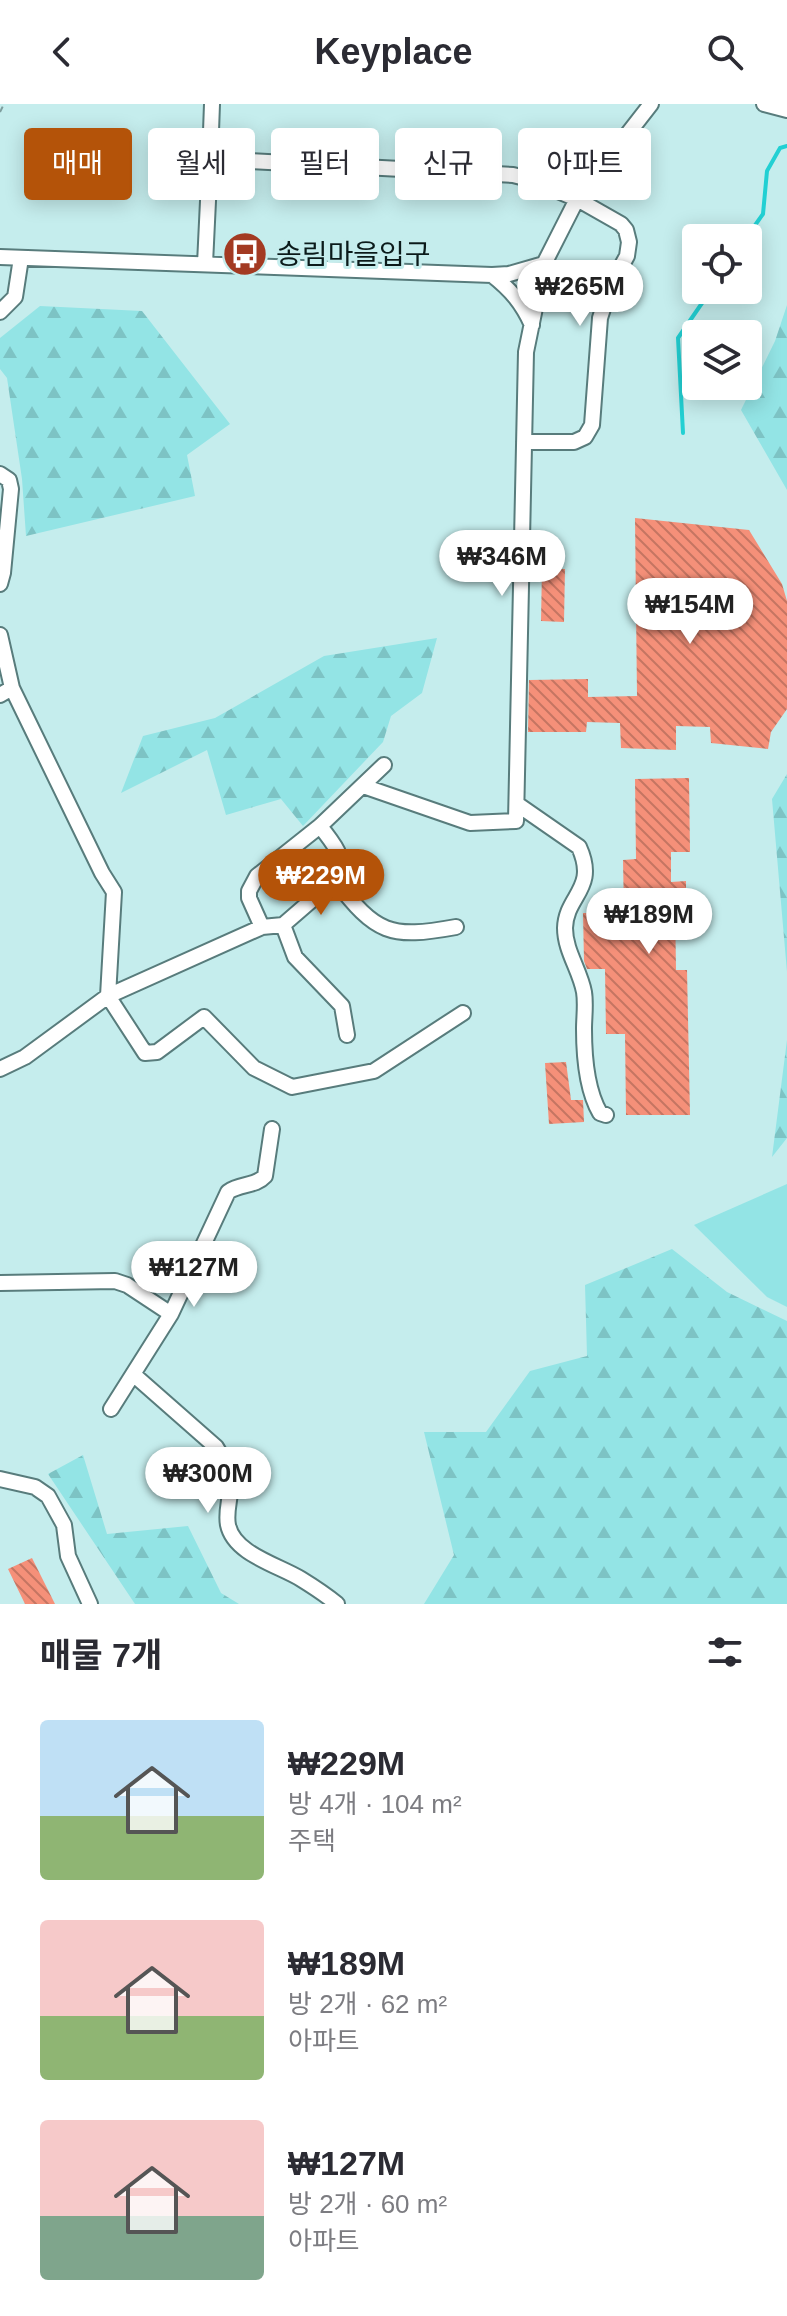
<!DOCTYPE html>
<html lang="ko">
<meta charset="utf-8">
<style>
body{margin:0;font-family:Arial,"Noto Sans KR",sans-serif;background:#f7f7f7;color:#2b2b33;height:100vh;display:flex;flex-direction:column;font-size:30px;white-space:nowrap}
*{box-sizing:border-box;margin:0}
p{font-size:26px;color:#7c7c81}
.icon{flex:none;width:44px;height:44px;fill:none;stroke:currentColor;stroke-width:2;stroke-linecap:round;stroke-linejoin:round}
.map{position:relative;height:1500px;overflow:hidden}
.sheet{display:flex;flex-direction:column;background:#fff;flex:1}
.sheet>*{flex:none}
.hud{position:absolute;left:24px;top:24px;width:740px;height:72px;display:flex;gap:16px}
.tools{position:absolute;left:682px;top:120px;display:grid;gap:16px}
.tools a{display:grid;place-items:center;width:80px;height:80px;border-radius:8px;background:#fff;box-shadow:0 4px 20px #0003;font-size:40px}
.price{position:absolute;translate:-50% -68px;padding:0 18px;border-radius:28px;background:#fff;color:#222;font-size:26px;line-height:52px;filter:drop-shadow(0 2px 4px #0008)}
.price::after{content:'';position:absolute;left:50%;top:48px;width:24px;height:18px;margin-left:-12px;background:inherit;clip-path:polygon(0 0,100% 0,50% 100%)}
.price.selected{background:#b45309;color:#fff}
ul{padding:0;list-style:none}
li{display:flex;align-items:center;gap:24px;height:200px;padding:0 40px}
li span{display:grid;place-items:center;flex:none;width:224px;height:160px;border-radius:8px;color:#555}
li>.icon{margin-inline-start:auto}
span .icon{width:96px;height:96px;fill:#fffc;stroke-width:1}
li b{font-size:34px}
h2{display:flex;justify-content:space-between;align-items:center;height:96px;padding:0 40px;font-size:34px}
.chip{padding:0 28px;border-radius:8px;background:#fff;box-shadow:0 4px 20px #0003;font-size:28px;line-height:72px}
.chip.selected{background:#b45309;color:#fff}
header{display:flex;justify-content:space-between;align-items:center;height:104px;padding:0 40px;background:#fff;font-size:36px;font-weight:600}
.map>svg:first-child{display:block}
.grass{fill:#93e4e5}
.forest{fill:url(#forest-firs)}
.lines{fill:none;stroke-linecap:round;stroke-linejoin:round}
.stream{stroke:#22d0d3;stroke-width:4}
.building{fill:url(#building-back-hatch)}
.minor-casing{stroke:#587c7c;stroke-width:18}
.path{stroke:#7e9d9d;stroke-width:2;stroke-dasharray:6 6;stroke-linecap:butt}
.minor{stroke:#fff;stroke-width:14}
.labels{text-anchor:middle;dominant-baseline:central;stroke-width:6;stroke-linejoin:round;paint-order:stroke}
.poi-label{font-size:28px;fill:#0b1a1a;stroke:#c5eded;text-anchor:start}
</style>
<header><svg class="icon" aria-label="back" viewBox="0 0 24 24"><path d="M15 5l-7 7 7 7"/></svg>Keyplace<svg class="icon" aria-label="search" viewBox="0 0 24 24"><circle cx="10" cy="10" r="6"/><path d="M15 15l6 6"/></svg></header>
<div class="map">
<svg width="787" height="1500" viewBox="0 0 787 1500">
<defs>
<pattern id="forest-firs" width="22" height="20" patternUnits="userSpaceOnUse" patternTransform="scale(2)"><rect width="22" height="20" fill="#93e4e5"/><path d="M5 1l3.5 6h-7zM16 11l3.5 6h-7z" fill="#7dc3c4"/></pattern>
<pattern id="building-back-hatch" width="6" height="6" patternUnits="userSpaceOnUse" patternTransform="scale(2)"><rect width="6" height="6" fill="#f59079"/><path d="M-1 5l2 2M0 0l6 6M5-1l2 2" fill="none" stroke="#c57562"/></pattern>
</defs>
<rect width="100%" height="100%" fill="#c5eded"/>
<path class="grass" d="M 787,1080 L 787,1203 L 767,1193 L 694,1121 Z"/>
<path class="forest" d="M 787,201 L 787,386 L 741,306 L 775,237 Z
M 40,202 L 142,207 L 230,320 L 187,351 L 195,392 L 26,432 L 22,375 L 7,274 L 0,265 L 0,234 Z
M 437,534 L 422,589 L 391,612 L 383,638 L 303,722 L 281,695 L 226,711 L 207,646 L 121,689 L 143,632 L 215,614 L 324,552 Z
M 787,670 L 787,868 L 772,695 Z
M 787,936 L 787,1034 L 772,1053 Z
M 672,1145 L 727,1188 L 787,1217 L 787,1500 L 424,1500 L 454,1451 L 424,1328 L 486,1328 L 530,1267 L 587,1252 L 585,1181 Z
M 83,1351 L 107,1430 L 188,1422 L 221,1489 L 239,1500 L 135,1500 L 48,1370 Z"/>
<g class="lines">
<path class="stream" d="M 746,134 L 763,110 L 767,67 L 780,44 L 787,42
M 683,329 L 678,234 L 711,186"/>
</g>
<path class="building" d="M 635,414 L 749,426 L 782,480 L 787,497 L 787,605 L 771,628 L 768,645 L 711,639 L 710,623 L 676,622 L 676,646 L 621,644 L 620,619 L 587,618 L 586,628 L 528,628 L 529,576 L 588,575 L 588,593 L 637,592 Z
M 542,464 L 565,465 L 564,518 L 541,517 Z
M 689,674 L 690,748 L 671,748 L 671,778 L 686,777 L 686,798 L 675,798 L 676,866 L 687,866 L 690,1011 L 626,1011 L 625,930 L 606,930 L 605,865 L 587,865 L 584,857 L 583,809 L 624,809 L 623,756 L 636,755 L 635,675 Z
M 566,958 L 571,996 L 583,996 L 584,1018 L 549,1020 L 545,959 Z
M 32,1454 L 55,1500 L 25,1500 L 8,1465 Z"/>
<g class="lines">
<g class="minor-casing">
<path id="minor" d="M 764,0 L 787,6
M 210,55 L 212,0
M 0,153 L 492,171 L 509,170 L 544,160
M 205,160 L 210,55 L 513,71 L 529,75 L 577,95 L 621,120 L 626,126 L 629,138 L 627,152 L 610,183 L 600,214 L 592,321 L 585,333 L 574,338 L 524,338
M 492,171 C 511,186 522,199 532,221
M 0,208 L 15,193 L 21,154
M 0,370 L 9,376 L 11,385 L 3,469 L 0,480
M 0,531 L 12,584 L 0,591
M 12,584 L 102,769 L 114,788 L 108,892 L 145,949 L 157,948 L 204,913 L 254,964 L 292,983 L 374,967 L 463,909
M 363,682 L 470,719 L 516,717 L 526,248 L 544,160 L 577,95 L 651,0
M 517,700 L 579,743 C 598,785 566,791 565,824 C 565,847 580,866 584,888 C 586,900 584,913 584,925 C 584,952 586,985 600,1009 L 606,1011
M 320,722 C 333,740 349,754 335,776 C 376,830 390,835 456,823
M 283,821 L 335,776
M 262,823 L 249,794 L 249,787 L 257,772 L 320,722 L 384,661
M 0,965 L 25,953 L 108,892 L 262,823 L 283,821 L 295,853 L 342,902 L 347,931
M 0,1179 L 115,1177 L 127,1181 L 171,1210 L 228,1088 C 240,1079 255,1083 265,1072 L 272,1025
M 133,1270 L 216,1343 C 222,1353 229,1365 230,1377 C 232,1392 225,1406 228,1421 C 234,1450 278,1461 301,1475 C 314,1483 326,1491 337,1500
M 111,1305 L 171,1210
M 0,1375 L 35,1383 L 48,1392 L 64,1421 L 68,1452 L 90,1500"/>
</g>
<path class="path" d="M 0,8 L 4,0"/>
<use href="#minor" class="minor"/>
</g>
<defs>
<g id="bus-disc" transform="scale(2.3)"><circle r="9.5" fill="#a33a22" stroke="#c5eded"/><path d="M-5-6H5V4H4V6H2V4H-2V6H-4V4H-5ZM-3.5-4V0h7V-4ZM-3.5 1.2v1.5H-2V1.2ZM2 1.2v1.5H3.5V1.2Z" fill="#fff"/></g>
</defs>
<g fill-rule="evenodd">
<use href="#bus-disc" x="245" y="150"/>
</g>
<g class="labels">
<g class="poi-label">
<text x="276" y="150">송림마을입구</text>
</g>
</g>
</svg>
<div class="tools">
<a><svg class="icon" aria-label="locate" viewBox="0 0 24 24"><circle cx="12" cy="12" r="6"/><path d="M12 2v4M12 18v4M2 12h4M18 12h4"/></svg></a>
<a><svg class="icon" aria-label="layers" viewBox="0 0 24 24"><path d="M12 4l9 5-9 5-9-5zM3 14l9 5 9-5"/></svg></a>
</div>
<b class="price" style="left:580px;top:224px">₩265M</b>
<b class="price" style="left:502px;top:494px">₩346M</b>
<b class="price" style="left:690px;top:542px">₩154M</b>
<b class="price selected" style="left:321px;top:813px">₩229M</b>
<b class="price" style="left:649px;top:852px">₩189M</b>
<b class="price" style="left:194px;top:1205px">₩127M</b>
<b class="price" style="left:208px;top:1411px">₩300M</b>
<div class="hud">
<a class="chip selected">매매</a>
<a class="chip">월세</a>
<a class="chip">필터</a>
<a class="chip">신규</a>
<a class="chip">아파트</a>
</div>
</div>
<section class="sheet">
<h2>매물 7개<svg class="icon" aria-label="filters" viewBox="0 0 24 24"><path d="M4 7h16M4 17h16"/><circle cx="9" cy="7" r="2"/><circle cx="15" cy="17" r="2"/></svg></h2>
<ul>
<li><span style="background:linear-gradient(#bfe0f5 60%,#8fb573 0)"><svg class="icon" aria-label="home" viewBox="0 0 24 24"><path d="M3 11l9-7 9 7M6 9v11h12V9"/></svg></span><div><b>₩229M</b><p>방 4개 · 104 m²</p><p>주택</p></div></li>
<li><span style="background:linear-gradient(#f6c9c9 60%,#8fb573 0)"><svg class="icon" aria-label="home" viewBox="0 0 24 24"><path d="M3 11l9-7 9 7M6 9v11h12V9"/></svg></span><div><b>₩189M</b><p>방 2개 · 62 m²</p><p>아파트</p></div></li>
<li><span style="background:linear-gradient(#f6c9c9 60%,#7fa58c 0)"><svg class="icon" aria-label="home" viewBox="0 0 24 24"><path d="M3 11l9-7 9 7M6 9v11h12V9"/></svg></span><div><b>₩127M</b><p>방 2개 · 60 m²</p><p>아파트</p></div></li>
</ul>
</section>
